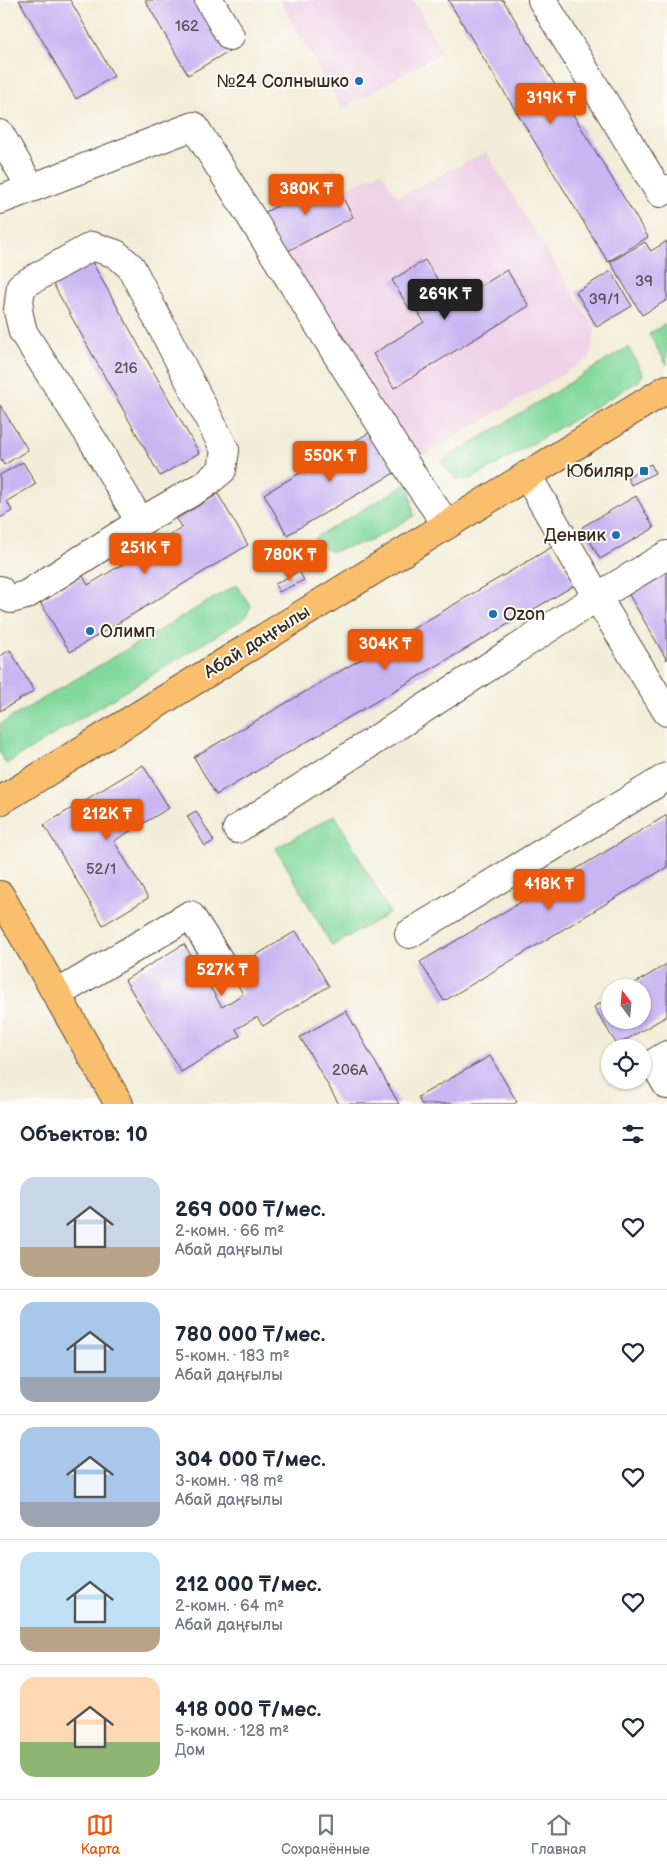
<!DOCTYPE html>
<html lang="ru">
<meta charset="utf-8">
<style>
body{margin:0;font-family:"Balsamiq Sans",sans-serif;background:#f2f2f3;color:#1f2937;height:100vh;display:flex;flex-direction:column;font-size:19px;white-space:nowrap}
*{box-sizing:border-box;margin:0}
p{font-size:16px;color:#747a83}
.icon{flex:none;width:28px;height:28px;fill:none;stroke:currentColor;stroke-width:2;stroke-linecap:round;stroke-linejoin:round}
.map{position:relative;height:1104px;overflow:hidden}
.drawer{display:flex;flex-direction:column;background:#fff;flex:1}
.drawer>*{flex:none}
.needle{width:32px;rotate:344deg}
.buttons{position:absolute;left:601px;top:979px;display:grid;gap:10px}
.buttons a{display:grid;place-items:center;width:50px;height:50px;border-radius:50%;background:#fff;box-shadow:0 1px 4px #0004;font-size:25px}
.price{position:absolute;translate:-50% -42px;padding:0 11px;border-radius:5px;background:#ea580c;color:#fff;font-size:16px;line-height:32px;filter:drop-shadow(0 1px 2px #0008)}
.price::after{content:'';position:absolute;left:50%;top:30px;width:15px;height:11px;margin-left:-8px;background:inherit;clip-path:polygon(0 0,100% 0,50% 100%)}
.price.active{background:#222;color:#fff}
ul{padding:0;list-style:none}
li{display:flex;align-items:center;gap:15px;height:125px;padding:0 20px}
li+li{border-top:1px solid #e0e1e3}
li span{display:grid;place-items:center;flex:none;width:140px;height:100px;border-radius:15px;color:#555}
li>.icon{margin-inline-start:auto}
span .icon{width:60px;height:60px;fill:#fffc;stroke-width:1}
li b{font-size:21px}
h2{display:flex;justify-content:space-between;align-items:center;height:60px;padding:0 20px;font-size:21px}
.tab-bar{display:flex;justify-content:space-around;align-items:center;height:70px;border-top:1px solid #e0e1e3;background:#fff;font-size:14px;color:#747a83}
.tab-bar a{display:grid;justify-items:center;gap:2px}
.tab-bar .active{color:#ea580c}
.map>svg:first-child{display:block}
.built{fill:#eed0e7}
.green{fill:#82d99c;stroke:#5e825d}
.building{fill:#c8b5f2}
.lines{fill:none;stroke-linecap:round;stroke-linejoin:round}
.minor-casing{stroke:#56473a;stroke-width:30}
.major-casing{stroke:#56473a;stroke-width:30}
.minor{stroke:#fff;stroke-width:28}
.major{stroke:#f9bf6d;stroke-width:28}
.poi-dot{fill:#1f6fb2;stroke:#fdfcf7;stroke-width:2}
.labels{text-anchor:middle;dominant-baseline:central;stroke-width:4;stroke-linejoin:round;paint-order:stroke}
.number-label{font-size:15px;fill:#5e4d53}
.poi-label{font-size:18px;fill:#3b2a1e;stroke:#fdfcf7;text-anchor:end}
.street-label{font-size:18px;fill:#3b2a1e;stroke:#fdfcf7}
</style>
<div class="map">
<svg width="667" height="1104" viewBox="0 0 667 1104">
<rect width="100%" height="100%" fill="#fdfcf7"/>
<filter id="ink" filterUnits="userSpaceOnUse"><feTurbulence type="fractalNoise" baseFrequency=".02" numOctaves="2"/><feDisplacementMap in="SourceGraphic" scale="10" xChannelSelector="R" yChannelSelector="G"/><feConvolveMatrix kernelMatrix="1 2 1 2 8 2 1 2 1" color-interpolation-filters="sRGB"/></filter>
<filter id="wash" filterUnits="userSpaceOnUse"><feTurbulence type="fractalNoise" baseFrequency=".0096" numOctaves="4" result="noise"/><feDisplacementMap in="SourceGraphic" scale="20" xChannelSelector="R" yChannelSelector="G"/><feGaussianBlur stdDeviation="1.12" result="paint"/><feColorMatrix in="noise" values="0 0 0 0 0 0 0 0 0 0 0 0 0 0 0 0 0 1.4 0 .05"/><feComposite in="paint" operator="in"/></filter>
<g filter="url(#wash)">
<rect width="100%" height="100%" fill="#f1edd8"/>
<path class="built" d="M 280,0 L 413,0 L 442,52 L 342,109 Z
M 486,152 L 595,329 L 590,358 L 414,461 L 260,215 L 335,167 L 345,188 L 381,172 L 398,197 Z"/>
<path class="green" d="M 667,323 L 667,365 L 649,334 Z
M 628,347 L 643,374 L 639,381 L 472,479 L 456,479 L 441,462 Z
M 405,485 L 410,490 L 414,516 L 370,541 L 331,552 L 313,539 Z
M 236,585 L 251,606 L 245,618 L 6,764 L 0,753 L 0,724 Z
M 335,815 L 390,913 L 332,946 L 276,848 Z"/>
<g id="blocks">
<path class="building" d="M 19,0 L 70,0 L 114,76 L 76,99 Z
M 145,0 L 199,0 L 229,51 L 188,75 Z
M 448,0 L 503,0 L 648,237 L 608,262 Z
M 332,177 L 353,217 L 280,255 L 260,215 Z
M 667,241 L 667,300 L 642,315 L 610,262 L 645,242 L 651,251 Z
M 91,260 L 199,453 L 160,476 L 52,282 Z
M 425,260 L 443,288 L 438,291 L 447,307 L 507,270 L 529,306 L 394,388 L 373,354 L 424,322 L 415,307 L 410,310 L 392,280 Z
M 611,271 L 632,306 L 597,327 L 576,292 Z
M 0,405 L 28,450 L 4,465 L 0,458 Z
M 372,431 L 396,472 L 287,535 L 264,494 Z
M 23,462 L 36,484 L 7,501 L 12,511 L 0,518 L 0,475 Z
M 651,464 L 655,473 L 631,485 L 627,477 Z
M 218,494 L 248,545 L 70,652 L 40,602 L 83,576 L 88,585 L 182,528 L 176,519 Z
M 636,496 L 654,528 L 600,559 L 582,527 Z
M 552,547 L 575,585 L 216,795 L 194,757 Z
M 667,570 L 667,660 L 628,593 Z
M 299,571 L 304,580 L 279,592 L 275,584 Z
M 10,650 L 34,691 L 0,711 L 0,656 Z
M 143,765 L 169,808 L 114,841 L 148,898 L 103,925 L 44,825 Z
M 196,811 L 214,841 L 205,846 L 187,816 Z
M 667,815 L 667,867 L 444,1001 L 420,962 Z
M 296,931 L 329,986 L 263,1026 L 257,1017 L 236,1029 L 240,1036 L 181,1072 L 125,980 L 184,944 L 222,1007 L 243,994 L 230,971 Z
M 667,964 L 667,1016 L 617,1045 L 594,1007 L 610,997 L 610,1020 L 642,1020 L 642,988 L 627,988 Z
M 346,1011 L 399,1104 L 339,1104 L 300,1037 Z
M 490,1056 L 517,1102 L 514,1104 L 421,1104 L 418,1097 Z"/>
</g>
</g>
<g filter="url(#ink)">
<use href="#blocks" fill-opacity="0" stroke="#56473a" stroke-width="1"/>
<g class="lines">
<g class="minor-casing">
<path id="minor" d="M 209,0 L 230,36
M 542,0 L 660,193 L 667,189
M 0,134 L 31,188
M 0,200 L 194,126 L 415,479 L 447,525
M 527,475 L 597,597 L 667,712
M 0,590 L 2,595 L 11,599 L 26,595 L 140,522 L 204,485 L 222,470 L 225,450 L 131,267 L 116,254 L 92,246 L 21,286 L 18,311 L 23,332 L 95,444 L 140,522
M 237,829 L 597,597 L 667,555
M 409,934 L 667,777
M 57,994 L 190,915 L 219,960
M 667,1055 L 654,1063 L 667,1085"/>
</g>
<g class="major-casing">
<path id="major" d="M 0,801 L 667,389
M 0,895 L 119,1104"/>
</g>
<use href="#minor" class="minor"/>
<use href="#major" class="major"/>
</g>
</g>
<g class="poi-dot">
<circle cx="359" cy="81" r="5"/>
<rect x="639" y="466" width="10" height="10" rx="2.5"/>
<circle cx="616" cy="535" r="5"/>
<circle cx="493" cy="614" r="5"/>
<circle cx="90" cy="631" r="5"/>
</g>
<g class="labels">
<g class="number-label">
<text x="187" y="26">162</text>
<text x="644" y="281">39</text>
<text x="604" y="299">39/1</text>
<text x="126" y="368">216</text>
<text x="101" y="869">52/1</text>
<text x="350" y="1070">206А</text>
</g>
<g class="poi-label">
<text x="349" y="81">№24 Солнышко</text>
<text x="634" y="471">Юбиляр</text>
<text x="606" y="535">Денвик</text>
<text x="503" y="614" text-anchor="start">Ozon</text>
<text x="100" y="631" text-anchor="start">Олимп</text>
</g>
<g class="street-label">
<text transform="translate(257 642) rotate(-32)">Абай даңғылы</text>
</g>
</g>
</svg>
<div class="buttons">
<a><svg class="needle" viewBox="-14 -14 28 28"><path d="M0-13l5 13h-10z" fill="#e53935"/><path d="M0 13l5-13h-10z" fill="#747a83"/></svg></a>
<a><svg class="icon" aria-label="locate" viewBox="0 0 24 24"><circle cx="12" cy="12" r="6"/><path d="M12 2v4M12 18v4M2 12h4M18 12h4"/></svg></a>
</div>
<b class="price" style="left:551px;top:125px">319K ₸</b>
<b class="price" style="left:306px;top:216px">380K ₸</b>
<b class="price active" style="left:445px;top:321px">269K ₸</b>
<b class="price" style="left:330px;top:483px">550K ₸</b>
<b class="price" style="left:145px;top:575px">251K ₸</b>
<b class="price" style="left:290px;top:582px">780K ₸</b>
<b class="price" style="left:385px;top:671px">304K ₸</b>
<b class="price" style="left:107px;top:841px">212K ₸</b>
<b class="price" style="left:549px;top:911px">418K ₸</b>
<b class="price" style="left:222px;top:997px">527K ₸</b>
</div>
<section class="drawer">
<h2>Объектов: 10<svg class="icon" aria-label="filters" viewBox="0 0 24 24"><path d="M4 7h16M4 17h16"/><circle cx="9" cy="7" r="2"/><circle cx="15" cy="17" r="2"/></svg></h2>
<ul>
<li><span style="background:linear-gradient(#c9d6e8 70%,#b9a48a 0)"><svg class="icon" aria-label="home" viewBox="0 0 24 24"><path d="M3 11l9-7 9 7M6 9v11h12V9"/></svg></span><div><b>269 000 ₸/мес.</b><p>2-комн. · 66 m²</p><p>Абай даңғылы</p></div><svg class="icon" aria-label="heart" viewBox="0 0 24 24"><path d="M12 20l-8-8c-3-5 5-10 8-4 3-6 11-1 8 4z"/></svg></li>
<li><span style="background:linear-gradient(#a9c7e8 75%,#9aa5b1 0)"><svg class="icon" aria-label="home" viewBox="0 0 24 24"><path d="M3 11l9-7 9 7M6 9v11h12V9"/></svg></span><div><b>780 000 ₸/мес.</b><p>5-комн. · 183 m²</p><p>Абай даңғылы</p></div><svg class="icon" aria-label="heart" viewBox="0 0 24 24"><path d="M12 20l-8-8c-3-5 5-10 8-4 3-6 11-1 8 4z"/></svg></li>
<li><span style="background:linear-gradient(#a9c7e8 75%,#9aa5b1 0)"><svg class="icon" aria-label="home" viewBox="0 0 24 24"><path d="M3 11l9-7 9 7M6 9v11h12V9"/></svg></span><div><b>304 000 ₸/мес.</b><p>3-комн. · 98 m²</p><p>Абай даңғылы</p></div><svg class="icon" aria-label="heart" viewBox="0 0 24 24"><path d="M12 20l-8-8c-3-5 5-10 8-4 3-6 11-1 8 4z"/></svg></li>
<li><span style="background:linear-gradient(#bfe0f5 75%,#b9a48a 0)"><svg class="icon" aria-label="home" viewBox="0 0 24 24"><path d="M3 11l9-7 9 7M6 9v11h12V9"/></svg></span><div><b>212 000 ₸/мес.</b><p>2-комн. · 64 m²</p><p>Абай даңғылы</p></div><svg class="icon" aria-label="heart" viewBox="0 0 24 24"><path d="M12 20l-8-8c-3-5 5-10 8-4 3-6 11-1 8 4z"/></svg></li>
<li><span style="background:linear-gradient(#ffd9b3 65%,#8fb573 0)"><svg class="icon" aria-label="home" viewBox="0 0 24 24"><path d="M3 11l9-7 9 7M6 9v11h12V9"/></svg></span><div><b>418 000 ₸/мес.</b><p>5-комн. · 128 m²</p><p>Дом</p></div><svg class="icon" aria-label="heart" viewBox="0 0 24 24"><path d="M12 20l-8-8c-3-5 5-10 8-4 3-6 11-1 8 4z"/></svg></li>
</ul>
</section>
<nav class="tab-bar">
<a class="active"><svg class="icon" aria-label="map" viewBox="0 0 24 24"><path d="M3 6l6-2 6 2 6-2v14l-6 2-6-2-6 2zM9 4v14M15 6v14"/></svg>Карта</a>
<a><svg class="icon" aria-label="saved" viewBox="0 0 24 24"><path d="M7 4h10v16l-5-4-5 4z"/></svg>Сохранённые</a>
<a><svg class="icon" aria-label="home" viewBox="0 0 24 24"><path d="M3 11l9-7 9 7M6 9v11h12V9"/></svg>Главная</a>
</nav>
